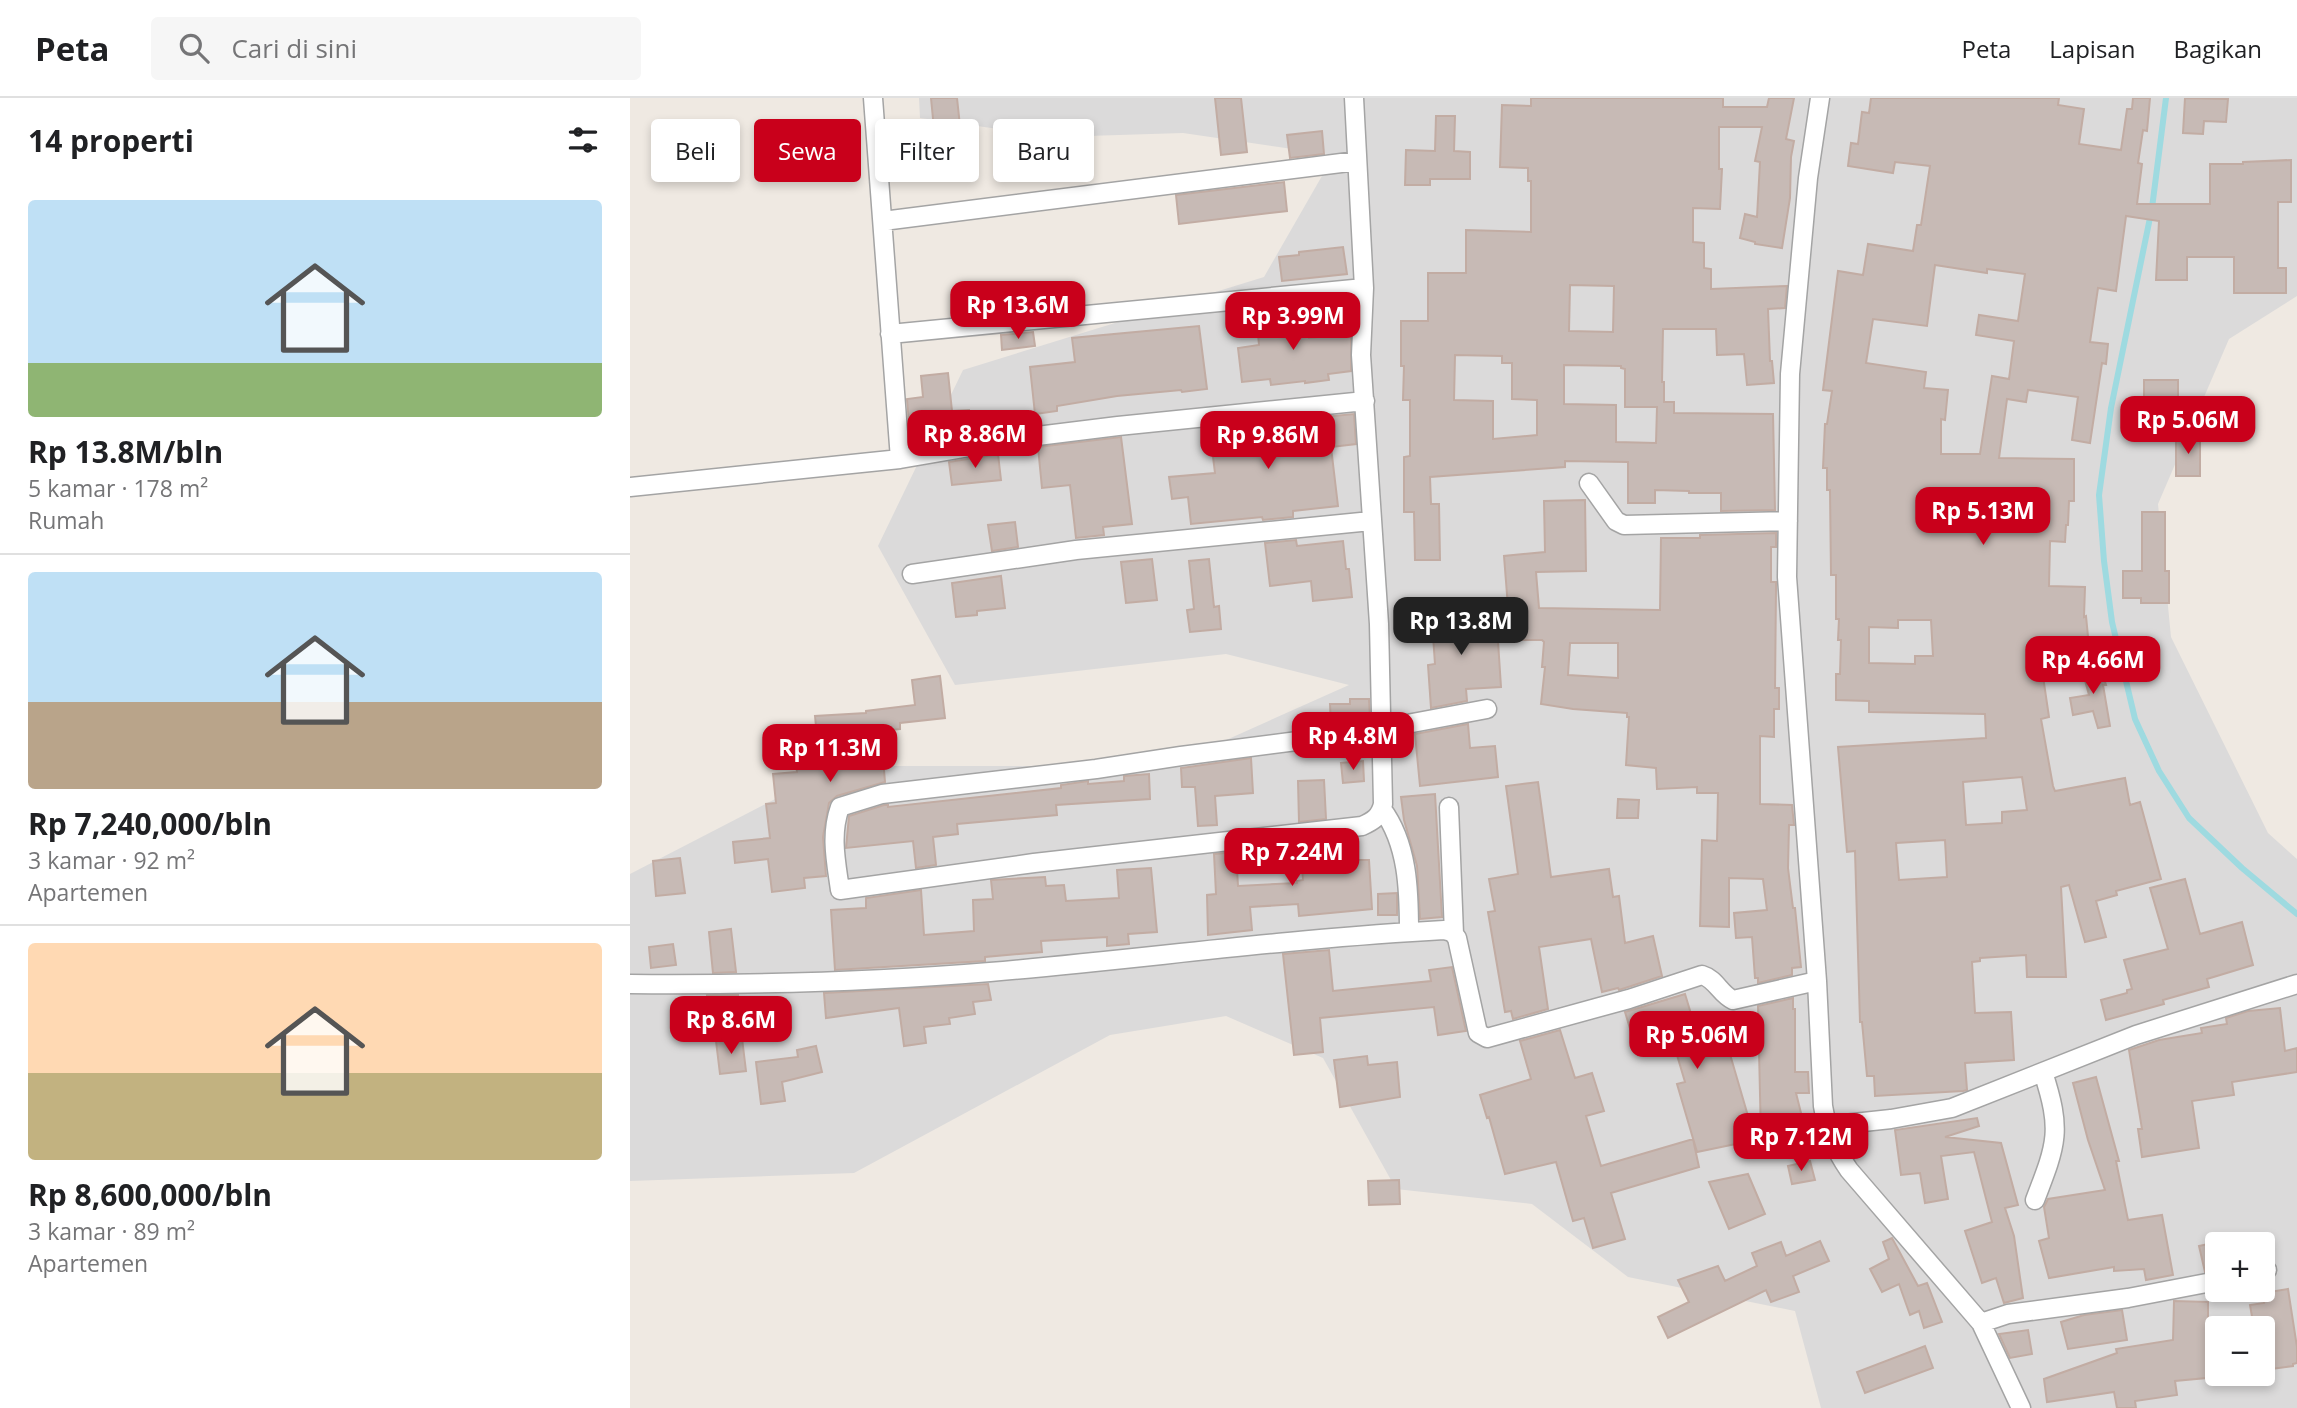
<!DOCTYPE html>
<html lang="id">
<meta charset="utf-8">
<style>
body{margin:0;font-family:"Open Sans",sans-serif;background:#f6f6f6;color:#202124;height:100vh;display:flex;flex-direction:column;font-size:26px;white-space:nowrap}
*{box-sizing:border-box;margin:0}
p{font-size:23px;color:#757577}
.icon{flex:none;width:38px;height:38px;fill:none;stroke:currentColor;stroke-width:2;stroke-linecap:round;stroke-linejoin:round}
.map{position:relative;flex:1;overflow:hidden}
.details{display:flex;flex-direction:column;background:#fff;width:630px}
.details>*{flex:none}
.hud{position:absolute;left:21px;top:21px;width:665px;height:63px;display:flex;gap:14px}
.buttons{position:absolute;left:1575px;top:1134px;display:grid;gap:14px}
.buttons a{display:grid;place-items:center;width:70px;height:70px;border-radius:7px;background:#fff;box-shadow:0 4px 10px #0003;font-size:35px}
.price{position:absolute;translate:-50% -60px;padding:0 16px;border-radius:14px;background:#c9001b;color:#fff;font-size:23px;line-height:46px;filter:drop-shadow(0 2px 4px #0008)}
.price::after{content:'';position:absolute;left:50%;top:42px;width:21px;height:16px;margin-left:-10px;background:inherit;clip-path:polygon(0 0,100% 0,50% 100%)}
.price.on{background:#222;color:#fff}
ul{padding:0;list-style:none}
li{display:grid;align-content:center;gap:14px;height:371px;padding:0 28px}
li+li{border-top:2px solid #e0e0e0}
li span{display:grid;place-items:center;height:217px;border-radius:7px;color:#555}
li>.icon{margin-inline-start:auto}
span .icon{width:126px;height:126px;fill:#fffc;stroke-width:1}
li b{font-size:30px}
h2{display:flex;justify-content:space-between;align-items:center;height:84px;padding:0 28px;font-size:30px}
.tag{padding:0 24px;border-radius:7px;background:#fff;box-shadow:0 4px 10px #0003;font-size:24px;line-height:63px}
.tag.on{background:#c9001b;color:#fff}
header{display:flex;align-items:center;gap:42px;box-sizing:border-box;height:98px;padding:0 35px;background:#fff;border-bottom:2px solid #e0e0e0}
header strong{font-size:33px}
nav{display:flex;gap:38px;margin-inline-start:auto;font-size:24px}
.search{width:490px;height:63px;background:#f6f6f6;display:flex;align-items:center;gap:18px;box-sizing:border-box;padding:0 24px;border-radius:7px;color:#757577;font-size:26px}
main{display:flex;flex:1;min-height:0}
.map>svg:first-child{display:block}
.residential{fill:#dbdada;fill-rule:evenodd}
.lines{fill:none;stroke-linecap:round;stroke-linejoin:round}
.stream{stroke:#9edae0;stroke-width:6}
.building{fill:#c7bab5;stroke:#c2aca3;stroke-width:2;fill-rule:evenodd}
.street-casing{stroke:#a4a4a4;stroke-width:21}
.street{stroke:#fff;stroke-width:18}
</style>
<header>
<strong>Peta</strong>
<div class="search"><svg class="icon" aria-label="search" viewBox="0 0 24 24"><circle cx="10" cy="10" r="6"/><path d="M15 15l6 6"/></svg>Cari di sini</div>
<nav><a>Peta</a><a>Lapisan</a><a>Bagikan</a></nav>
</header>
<main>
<section class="details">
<h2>14 properti<svg class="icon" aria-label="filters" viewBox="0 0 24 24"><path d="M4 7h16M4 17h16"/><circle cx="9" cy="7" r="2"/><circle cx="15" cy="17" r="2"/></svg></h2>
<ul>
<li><span style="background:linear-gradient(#bfe0f5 75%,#8fb573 0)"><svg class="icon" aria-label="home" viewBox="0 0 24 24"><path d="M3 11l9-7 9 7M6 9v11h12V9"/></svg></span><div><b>Rp 13.8M/bln</b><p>5 kamar · 178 m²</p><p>Rumah</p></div></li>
<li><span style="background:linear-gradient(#bfe0f5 60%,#b9a48a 0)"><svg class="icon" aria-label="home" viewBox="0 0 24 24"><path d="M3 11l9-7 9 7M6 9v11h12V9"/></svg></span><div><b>Rp 7,240,000/bln</b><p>3 kamar · 92 m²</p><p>Apartemen</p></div></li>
<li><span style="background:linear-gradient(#ffd9b3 60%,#c2b280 0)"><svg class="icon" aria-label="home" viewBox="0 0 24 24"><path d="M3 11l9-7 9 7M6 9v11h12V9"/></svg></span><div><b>Rp 8,600,000/bln</b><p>3 kamar · 89 m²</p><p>Apartemen</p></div></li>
</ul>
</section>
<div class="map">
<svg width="1667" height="1310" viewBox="0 0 1667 1310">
<rect width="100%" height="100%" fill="#efe9e2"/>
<path class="residential" d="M 289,0 L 1667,0 L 1667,198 L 1599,241 L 1528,406 L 1541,539 L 1638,735 L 1667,761 L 1667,1310 L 1191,1310 L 1165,1213 L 998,1179 L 902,1106 L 766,1091 L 693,960 L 596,918 L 480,937 L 224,1075 L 0,1083 L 0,776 L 209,668 L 538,668 L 719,587 L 596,556 L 325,587 L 248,448 L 333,272 L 634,179 L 704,57 L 553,35 L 425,39 L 290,20 ZM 1587,1146 L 1633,1146 L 1633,1192 L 1587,1192 ZM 1587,1230 L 1633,1230 L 1633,1276 L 1587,1276 Z"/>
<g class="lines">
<path class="stream" d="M 1536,0 L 1522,110 L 1481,310 L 1469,397 L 1474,463 L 1482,524 L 1505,621 L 1529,673 L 1559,720 L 1612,770 L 1667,816"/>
</g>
<path class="building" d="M 301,0 L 327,0 L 330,28 L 304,31 Z
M 585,0 L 611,0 L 617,54 L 591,57 Z
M 901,0 L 1093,0 L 1093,9 L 1137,9 L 1139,0 L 1164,0 L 1156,41 L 1164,43 L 1161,59 L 1160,100 L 1152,150 L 1125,146 L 1125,144 L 1110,140 L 1115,116 L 1127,119 L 1130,64 L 1125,63 L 1132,29 L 1089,29 L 1089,71 L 1092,71 L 1090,111 L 1063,110 L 1063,144 L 1074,145 L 1074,170 L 1081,171 L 1081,191 L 1157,188 L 1155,210 L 1138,211 L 1140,263 L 1142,263 L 1144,285 L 1117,287 L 1114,256 L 1087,257 L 1086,231 L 1033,231 L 1032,284 L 1034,284 L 1034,304 L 1044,304 L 1044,315 L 1143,316 L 1145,412 L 1091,413 L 1091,395 L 1059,395 L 1059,393 L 1025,392 L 1025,405 L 998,405 L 998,364 L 935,363 L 935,369 L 800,379 L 801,406 L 809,406 L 810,462 L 785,462 L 784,414 L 774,414 L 774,359 L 780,358 L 780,302 L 773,302 L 774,268 L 771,268 L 771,223 L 798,223 L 798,175 L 836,175 L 836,132 L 901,134 L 901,83 L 898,83 L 898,70 L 870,69 L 872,7 L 901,8 ZM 940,187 L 984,188 L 983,234 L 939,233 ZM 825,257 L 872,258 L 872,265 L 882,265 L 882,301 L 907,302 L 907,337 L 863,341 L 863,303 L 824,302 ZM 934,267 L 991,268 L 991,270 L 995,271 L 995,309 L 1027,309 L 1026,345 L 986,344 L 986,307 L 934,306 Z
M 1241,0 L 1429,0 L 1428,7 L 1454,11 L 1449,46 L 1491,52 L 1497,11 L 1502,11 L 1503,0 L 1520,0 L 1517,33 L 1513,32 L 1508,65 L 1512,66 L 1507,106 L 1580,106 L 1580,66 L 1613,66 L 1613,64 L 1661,62 L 1661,104 L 1648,104 L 1648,170 L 1656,170 L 1656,195 L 1604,195 L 1604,159 L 1557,159 L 1557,182 L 1526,182 L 1529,123 L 1496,118 L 1486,193 L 1468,190 L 1460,244 L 1478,246 L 1476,266 L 1472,265 L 1460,345 L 1442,342 L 1448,299 L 1398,292 L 1396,304 L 1377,301 L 1369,360 L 1444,361 L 1444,403 L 1439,403 L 1438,427 L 1436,427 L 1435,444 L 1420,443 L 1419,488 L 1455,489 L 1454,519 L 1456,518 L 1460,559 L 1410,558 L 1419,619 L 1411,621 L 1423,688 L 1425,693 L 1495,680 L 1500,707 L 1510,704 L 1531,781 L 1486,793 L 1487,797 L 1466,803 L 1476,839 L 1455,844 L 1439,787 L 1431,789 L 1436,879 L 1397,879 L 1396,857 L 1350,860 L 1350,863 L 1342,864 L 1345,915 L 1381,914 L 1384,962 L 1335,965 L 1337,992 L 1333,993 L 1245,998 L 1244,978 L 1237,978 L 1232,924 L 1230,924 L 1225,753 L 1217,754 L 1208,649 L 1356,640 L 1355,616 L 1239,614 L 1239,603 L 1206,602 L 1206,576 L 1210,576 L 1211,542 L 1208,542 L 1209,521 L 1206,521 L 1206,477 L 1201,477 L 1200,392 L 1197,392 L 1197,370 L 1193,370 L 1195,326 L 1197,326 L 1202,293 L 1193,292 L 1208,173 L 1233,177 L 1238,146 L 1283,153 L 1287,127 L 1291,127 L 1300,68 L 1265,64 L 1263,75 L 1218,68 L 1221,45 L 1228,46 L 1232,14 L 1239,15 ZM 1305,167 L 1357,175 L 1357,171 L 1395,176 L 1388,223 L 1349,217 L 1346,237 L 1384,243 L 1379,281 L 1362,278 L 1350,356 L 1311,356 L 1311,321 L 1315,322 L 1318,292 L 1294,290 L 1296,274 L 1236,265 L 1243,221 L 1297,228 ZM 1268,522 L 1301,522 L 1303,558 L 1285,558 L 1285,566 L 1239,565 L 1239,529 L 1268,530 ZM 1392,679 L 1397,712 L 1372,714 L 1372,725 L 1336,727 L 1333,684 ZM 1315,742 L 1317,779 L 1269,782 L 1266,745 Z
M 1555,0 L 1598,1 L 1596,24 L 1574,23 L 1573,36 L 1553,35 Z
M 806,18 L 825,18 L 824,53 L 840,54 L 840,81 L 800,81 L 800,87 L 775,87 L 776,52 L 805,53 Z
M 692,33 L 694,56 L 660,60 L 657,37 Z
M 654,84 L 657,113 L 549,126 L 546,97 Z
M 713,149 L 717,176 L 652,183 L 649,159 L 669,157 L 669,154 Z
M 655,212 L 655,216 L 676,214 L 679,240 L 721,236 L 721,273 L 698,276 L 699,282 L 675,285 L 675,283 L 641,287 L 640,281 L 612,284 L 608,250 L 629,247 L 626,215 Z
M 569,228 L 577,291 L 552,294 L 551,292 L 487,298 L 427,308 L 427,313 L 405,316 L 400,269 L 445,264 L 442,240 Z
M 403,234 L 405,248 L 372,252 L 371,237 Z
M 318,275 L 322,313 L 339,312 L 341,337 L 317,341 L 316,334 L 280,338 L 277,301 L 293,299 L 291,278 Z
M 1514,282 L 1548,282 L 1548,330 L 1514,330 Z
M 724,316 L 726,346 L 701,349 L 708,408 L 663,413 L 663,419 L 633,422 L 632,419 L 561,426 L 558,399 L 542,401 L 539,379 L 585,375 L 580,334 L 605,331 L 606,338 L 640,335 L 639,324 Z
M 1546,337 L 1570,337 L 1570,378 L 1546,378 Z
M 491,339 L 502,426 L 473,429 L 474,437 L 446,440 L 440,387 L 412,390 L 408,349 Z
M 368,356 L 371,382 L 322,387 L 319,364 Z
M 955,402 L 956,473 L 906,474 L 909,510 L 1030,512 L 1031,440 L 1070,440 L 1070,437 L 1146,435 L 1146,449 L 1141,449 L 1141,484 L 1146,484 L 1146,490 L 1145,590 L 1149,590 L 1149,611 L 1144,611 L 1144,639 L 1130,638 L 1130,706 L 1162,707 L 1164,727 L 1159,727 L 1158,770 L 1163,810 L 1165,810 L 1171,869 L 1162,870 L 1162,877 L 1128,885 L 1128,880 L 1125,880 L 1122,839 L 1106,840 L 1104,815 L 1137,812 L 1133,781 L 1099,780 L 1099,829 L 1070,828 L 1072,742 L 1087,743 L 1088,695 L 1067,695 L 1067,689 L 1027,691 L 1026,670 L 996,667 L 999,619 L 997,619 L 997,615 L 943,611 L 911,606 L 915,569 L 912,569 L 914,544 L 912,542 L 878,542 L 878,509 L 874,458 L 915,454 L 914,403 ZM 940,545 L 988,545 L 988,580 L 938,577 Z
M 1512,414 L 1535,414 L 1535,473 L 1539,473 L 1539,505 L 1511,505 L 1511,500 L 1493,500 L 1493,473 L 1512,473 Z
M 385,424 L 388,449 L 362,453 L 358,427 Z
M 666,442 L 667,448 L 713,443 L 716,471 L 719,471 L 722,499 L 683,503 L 681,483 L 640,488 L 635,445 Z
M 522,461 L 527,502 L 496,505 L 491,464 Z
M 579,461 L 584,509 L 589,508 L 591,531 L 560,534 L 557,512 L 564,511 L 559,463 Z
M 371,478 L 375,510 L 347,513 L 347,517 L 326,519 L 322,485 Z
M 836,506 L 838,531 L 867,528 L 871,589 L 836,591 L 837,603 L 801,610 L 798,567 L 805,566 L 801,509 Z
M 1469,563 L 1476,587 L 1473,587 L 1480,628 L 1468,630 L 1463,613 L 1443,617 L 1440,600 L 1459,597 L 1451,568 Z
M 310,578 L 315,620 L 270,625 L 270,631 L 260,632 L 263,658 L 253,660 L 255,684 L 207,698 L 199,705 L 193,739 L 196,778 L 174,780 L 175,790 L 142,794 L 138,761 L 105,765 L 103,744 L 140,740 L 136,706 L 146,705 L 143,676 L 167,674 L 164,651 L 188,649 L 185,618 L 236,615 L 236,613 L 285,607 L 282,582 Z
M 720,601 L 739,601 L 740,621 L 701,627 L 700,606 L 720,606 Z
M 838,626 L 840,650 L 865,648 L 868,679 L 790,688 L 785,636 Z
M 621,660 L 623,695 L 585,698 L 587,727 L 568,728 L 565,689 L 552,689 L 551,670 Z
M 733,663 L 734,683 L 713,685 L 711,665 Z
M 519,676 L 520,701 L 426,707 L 427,717 L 327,726 L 328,736 L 303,739 L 306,767 L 286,770 L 283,743 L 216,750 L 219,718 L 254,707 L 258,707 L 258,709 L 431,690 L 431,687 L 458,683 L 458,686 L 494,683 L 494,678 Z
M 694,682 L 696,721 L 669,724 L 668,683 Z
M 908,684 L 921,779 L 979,771 L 983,799 L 989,798 L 995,845 L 1023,838 L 1032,878 L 989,892 L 988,890 L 972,894 L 961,841 L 909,849 L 918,911 L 883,921 L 881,913 L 875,914 L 865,855 L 858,814 L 865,813 L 859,781 L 888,776 L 876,688 Z
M 805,696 L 812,819 L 790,821 L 787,768 L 774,722 L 771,699 Z
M 988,701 L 1009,702 L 1008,720 L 987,720 Z
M 722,741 L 723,762 L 739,762 L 742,811 L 669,818 L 668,806 L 620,809 L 622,832 L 578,837 L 577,797 L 586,796 L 584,756 L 606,754 L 608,788 L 667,785 L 667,783 L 673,782 L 670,746 Z
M 50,760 L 55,795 L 26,798 L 23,763 Z
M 521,770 L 527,834 L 498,836 L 499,846 L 477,848 L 477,839 L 411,843 L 412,854 L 355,859 L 355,863 L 205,872 L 201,812 L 236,810 L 236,800 L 291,792 L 294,837 L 344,833 L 343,802 L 363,801 L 361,782 L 415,779 L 416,788 L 434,787 L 436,803 L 489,800 L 487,772 Z
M 1555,781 L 1570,836 L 1612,824 L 1623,867 L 1577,881 L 1579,889 L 1533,902 L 1534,906 L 1476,922 L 1471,902 L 1497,895 L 1497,892 L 1502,891 L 1494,862 L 1538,851 L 1520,790 Z
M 767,795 L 767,817 L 748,817 L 748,796 Z
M 101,831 L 106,874 L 83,875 L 79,834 Z
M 43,846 L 46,867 L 21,870 L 19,849 Z
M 699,852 L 703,893 L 801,883 L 799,872 L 822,869 L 836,933 L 808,937 L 804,909 L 690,920 L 693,954 L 664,957 L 653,856 Z
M 358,886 L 361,902 L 343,904 L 345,916 L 319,920 L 320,926 L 294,929 L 296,945 L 274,948 L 269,910 L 196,920 L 194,895 Z
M 1055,896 L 1065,929 L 1090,922 L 1125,1042 L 1067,1054 L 1047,986 L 1055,984 L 1044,947 L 1008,957 L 995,914 Z
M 77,897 L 108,897 L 109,909 L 78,911 Z
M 1163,900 L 1163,911 L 1165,911 L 1165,974 L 1178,974 L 1179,995 L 1166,995 L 1175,1031 L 1131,1040 L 1128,908 Z
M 1650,910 L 1655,953 L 1667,950 L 1667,974 L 1602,984 L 1604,997 L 1562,1003 L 1569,1050 L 1512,1059 L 1508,1031 L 1512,1031 L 1499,952 L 1529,942 L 1572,935 L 1571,930 L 1597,926 L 1596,920 L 1618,913 Z
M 930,932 L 945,980 L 962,975 L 974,1013 L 956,1018 L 971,1068 L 1063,1041 L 1069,1069 L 981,1095 L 995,1141 L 963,1150 L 954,1120 L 943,1123 L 926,1064 L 875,1076 L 859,1019 L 857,1020 L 850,997 L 901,981 L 890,943 Z
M 112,940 L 116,973 L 90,976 L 86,943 Z
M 186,948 L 192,974 L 152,984 L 155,1003 L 131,1006 L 126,964 L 168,959 L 167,952 Z
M 737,958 L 738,967 L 767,964 L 770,999 L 710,1009 L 704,962 Z
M 1466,979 L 1489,1063 L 1486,1063 L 1498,1122 L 1532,1117 L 1543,1177 L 1516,1182 L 1514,1171 L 1484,1173 L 1484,1169 L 1419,1180 L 1409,1143 L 1419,1140 L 1414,1109 L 1418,1101 L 1475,1092 L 1458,1042 L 1443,985 Z
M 1347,1020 L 1349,1028 L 1315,1039 L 1371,1045 L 1388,1107 L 1375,1110 L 1384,1138 L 1393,1200 L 1374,1205 L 1366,1180 L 1352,1185 L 1335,1133 L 1362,1124 L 1344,1054 L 1311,1058 L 1318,1101 L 1295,1105 L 1290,1075 L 1271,1077 L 1265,1032 Z
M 1180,1063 L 1185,1082 L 1162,1086 L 1158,1068 Z
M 1118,1076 L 1135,1116 L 1099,1131 L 1079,1084 Z
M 769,1082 L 770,1106 L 739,1107 L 738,1083 Z
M 1262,1140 L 1288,1188 L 1297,1185 L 1312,1224 L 1294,1230 L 1289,1213 L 1280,1217 L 1269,1186 L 1252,1194 L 1240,1171 L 1259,1161 L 1253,1144 Z
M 1190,1143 L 1199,1163 L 1163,1178 L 1169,1194 L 1141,1204 L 1136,1192 L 1038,1240 L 1028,1219 L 1059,1204 L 1048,1182 L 1088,1168 L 1095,1183 L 1127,1168 L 1122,1155 L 1151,1144 L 1156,1158 Z
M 1587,1144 L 1587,1172 L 1575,1174 L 1569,1148 Z
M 1658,1191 L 1667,1249 L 1667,1265 L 1663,1266 L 1663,1268 L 1633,1272 L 1633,1230 L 1624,1230 L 1620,1207 L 1634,1205 L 1633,1195 Z
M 1544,1203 L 1578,1204 L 1578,1225 L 1587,1225 L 1587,1279 L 1545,1283 L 1547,1297 L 1505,1303 L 1506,1310 L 1487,1310 L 1484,1294 L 1417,1304 L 1414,1281 L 1487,1255 L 1486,1251 L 1543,1242 Z
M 1492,1212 L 1497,1242 L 1438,1251 L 1431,1224 L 1454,1217 Z
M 1398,1232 L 1402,1256 L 1380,1260 L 1369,1236 Z
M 1295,1248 L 1303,1270 L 1235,1295 L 1227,1274 Z"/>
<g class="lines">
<g class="street-casing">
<path id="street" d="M 243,0 L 270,361
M 724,0 L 734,190 L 731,257 L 749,526 L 753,706 C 750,719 743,723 732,728 L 404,765 L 210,792 C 206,763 200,737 210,709 L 252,696 L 466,671 L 551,658 L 729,635 L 857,611
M 1190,0 L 1178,80 L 1160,276 L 1157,479 L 1187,883 L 1193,1008 C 1197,1032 1205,1052 1219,1072 L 1351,1225 L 1378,1216 L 1498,1200 L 1587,1183
M 253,123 L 727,63
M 260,236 L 734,190
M 959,385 L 986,423 L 994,427 L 1158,423
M 0,389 L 270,361 L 391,340 L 488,328 L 735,303
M 282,476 L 446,452 L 741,423
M 819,709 L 824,836
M 752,711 C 778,746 779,792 779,834
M 0,886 C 120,887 241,884 360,874 C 512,861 662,840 814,832 L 822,834 L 827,840 L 848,935 L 857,940 L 999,901 L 1072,877 C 1086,881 1090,896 1103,902 L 1187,883
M 1196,1028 L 1261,1021 L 1322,1010 L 1506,937 L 1667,886
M 1405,1102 C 1427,1045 1432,1033 1413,974
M 1633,1172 L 1637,1172
M 1351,1225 L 1391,1310"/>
</g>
<use href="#street" class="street"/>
</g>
</svg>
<div class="buttons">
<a>+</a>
<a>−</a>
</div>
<b class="price" style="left:388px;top:243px">Rp 13.6M</b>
<b class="price" style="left:663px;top:254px">Rp 3.99M</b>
<b class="price" style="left:1558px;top:358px">Rp 5.06M</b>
<b class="price" style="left:345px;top:372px">Rp 8.86M</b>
<b class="price" style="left:638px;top:373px">Rp 9.86M</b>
<b class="price" style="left:1353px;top:449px">Rp 5.13M</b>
<b class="price on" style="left:831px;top:559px">Rp 13.8M</b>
<b class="price" style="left:1463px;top:598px">Rp 4.66M</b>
<b class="price" style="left:723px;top:674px">Rp 4.8M</b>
<b class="price" style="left:200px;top:686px">Rp 11.3M</b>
<b class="price" style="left:662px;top:790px">Rp 7.24M</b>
<b class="price" style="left:101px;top:958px">Rp 8.6M</b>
<b class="price" style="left:1067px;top:973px">Rp 5.06M</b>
<b class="price" style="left:1171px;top:1075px">Rp 7.12M</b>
<div class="hud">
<a class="tag">Beli</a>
<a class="tag on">Sewa</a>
<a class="tag">Filter</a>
<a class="tag">Baru</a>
</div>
</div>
</main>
